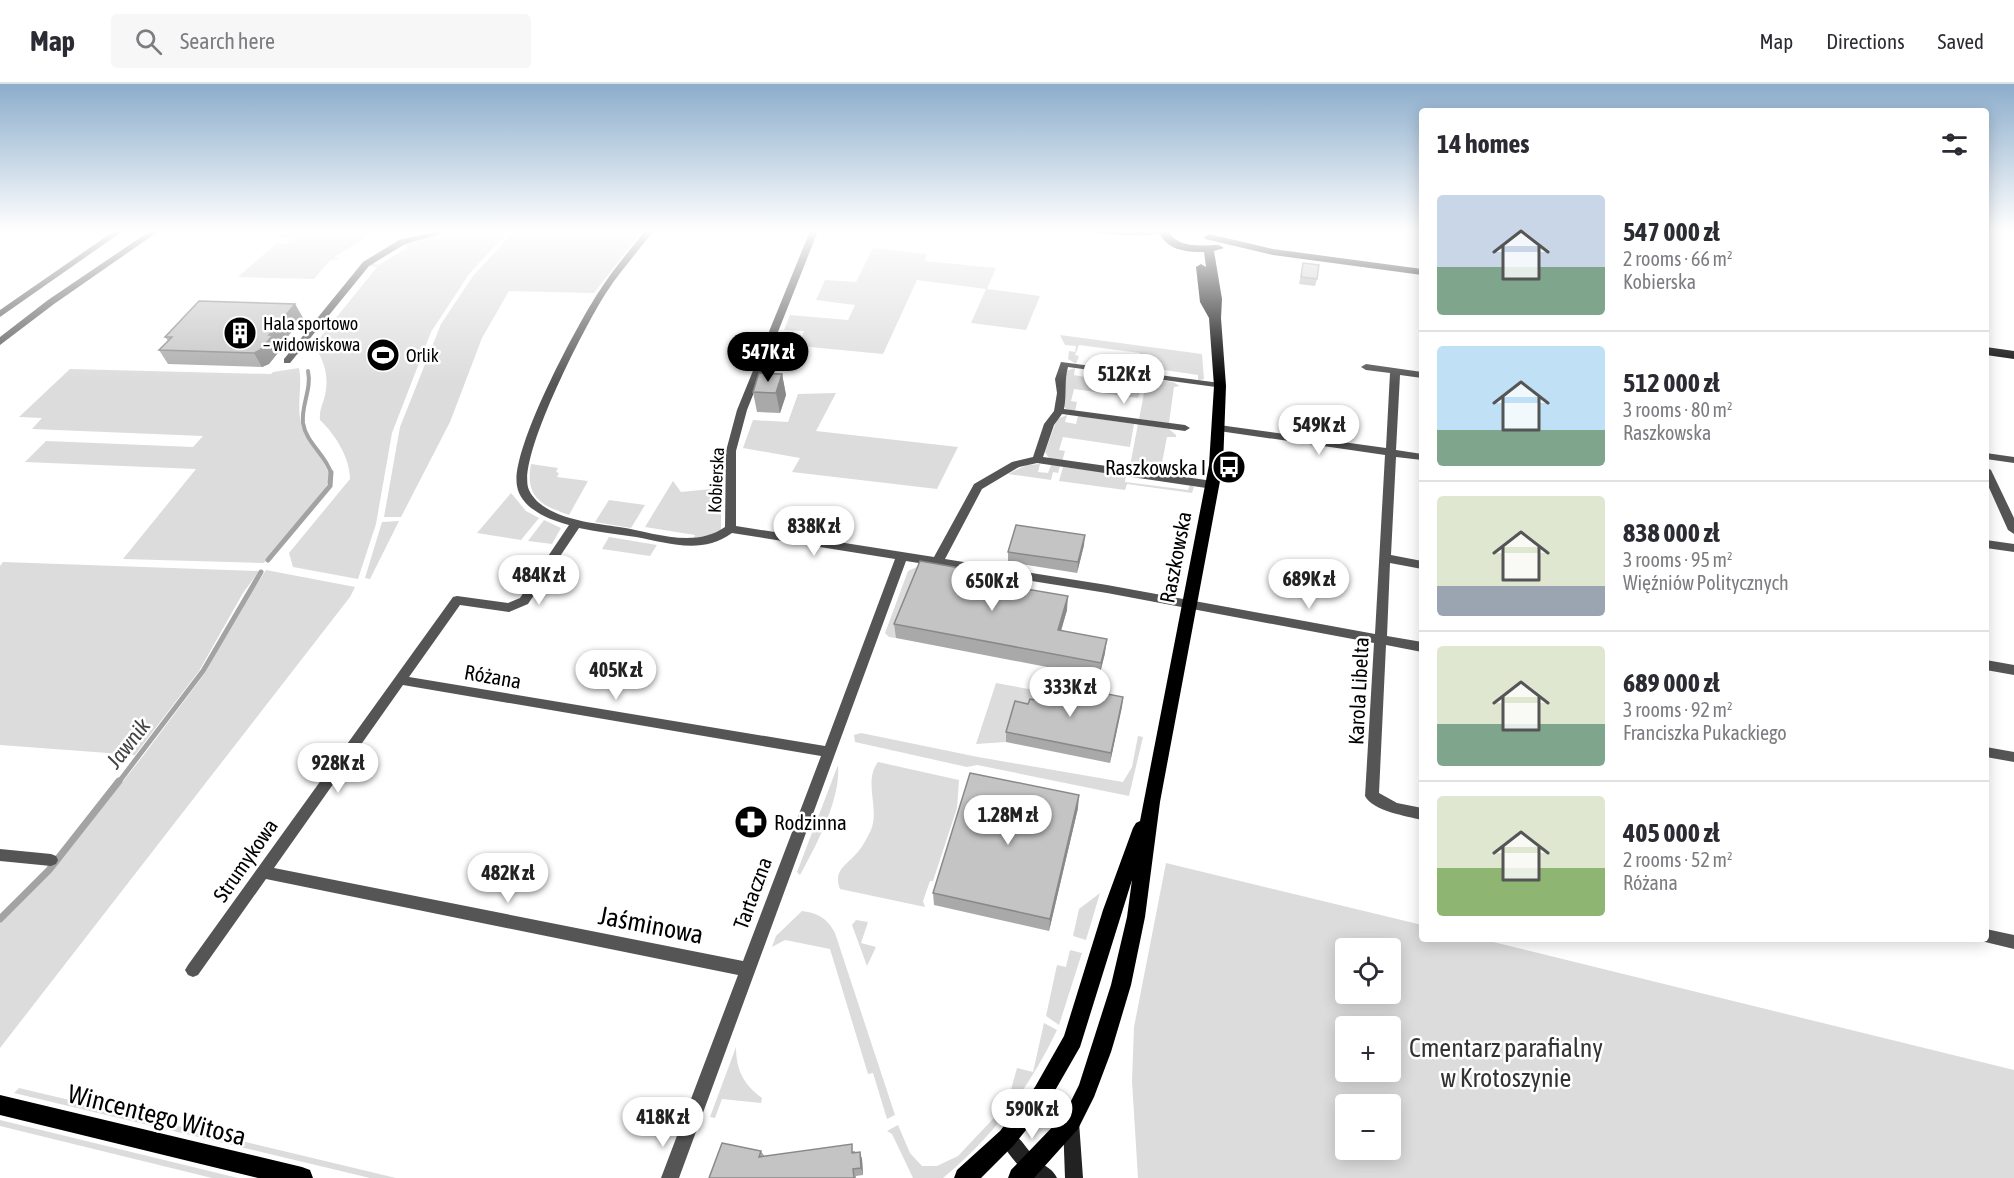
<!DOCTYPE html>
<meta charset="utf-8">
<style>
body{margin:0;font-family:"Asap Condensed",sans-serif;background:#f7f7f7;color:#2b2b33;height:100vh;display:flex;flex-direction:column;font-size:22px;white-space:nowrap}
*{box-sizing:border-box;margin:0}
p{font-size:20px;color:#7c7c81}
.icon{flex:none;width:33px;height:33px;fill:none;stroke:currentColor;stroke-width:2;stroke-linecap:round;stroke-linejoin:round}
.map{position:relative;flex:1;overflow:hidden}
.side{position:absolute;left:1419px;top:24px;width:570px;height:834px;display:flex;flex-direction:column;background:#fff;border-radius:6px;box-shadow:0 3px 15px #0003}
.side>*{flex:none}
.fabs{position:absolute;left:1335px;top:854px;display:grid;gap:12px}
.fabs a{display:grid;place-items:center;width:66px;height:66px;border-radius:6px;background:#fff;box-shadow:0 3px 15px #0003;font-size:30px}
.price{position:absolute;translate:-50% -51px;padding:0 14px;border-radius:21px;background:#fff;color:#222;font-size:20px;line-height:39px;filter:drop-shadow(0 2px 3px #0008)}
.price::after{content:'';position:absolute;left:50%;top:36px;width:18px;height:14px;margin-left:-9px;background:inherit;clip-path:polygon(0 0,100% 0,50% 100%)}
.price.on{background:#000;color:#fff}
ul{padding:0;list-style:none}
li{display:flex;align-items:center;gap:18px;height:150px;padding:0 18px}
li+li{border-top:2px solid #e1e1e2}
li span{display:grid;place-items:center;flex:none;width:168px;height:120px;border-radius:6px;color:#555}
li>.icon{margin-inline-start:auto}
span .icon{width:72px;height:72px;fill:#fffc;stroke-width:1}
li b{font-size:26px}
h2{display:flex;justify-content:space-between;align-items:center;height:72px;padding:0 18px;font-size:26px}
header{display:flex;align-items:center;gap:36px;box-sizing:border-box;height:84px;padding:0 30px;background:#fff;border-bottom:2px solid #e1e1e2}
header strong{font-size:28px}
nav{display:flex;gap:33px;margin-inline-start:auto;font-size:21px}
.search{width:420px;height:54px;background:#f7f7f7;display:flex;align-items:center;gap:15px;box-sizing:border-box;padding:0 21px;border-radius:6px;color:#7c7c81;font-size:22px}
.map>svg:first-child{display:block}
.green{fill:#dcdcdc;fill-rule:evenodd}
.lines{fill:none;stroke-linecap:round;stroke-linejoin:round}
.stream-far2{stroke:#a3a3a3;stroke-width:4}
.stream-far1{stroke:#a3a3a3;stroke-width:5}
.stream{stroke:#a3a3a3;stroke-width:7}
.street{fill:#555;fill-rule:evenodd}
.secondary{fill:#222;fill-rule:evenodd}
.primary{fill:#000;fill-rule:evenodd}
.wall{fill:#a9a9a9}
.shaded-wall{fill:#898989}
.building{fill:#c4c4c4;stroke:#898989;stroke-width:1.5}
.labels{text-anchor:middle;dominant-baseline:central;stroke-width:5;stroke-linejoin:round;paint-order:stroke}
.far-poi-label{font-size:18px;fill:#000;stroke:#fff;text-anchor:start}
.far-street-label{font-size:18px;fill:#000;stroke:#fff}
.poi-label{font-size:21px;fill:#000;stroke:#fff;text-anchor:end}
.street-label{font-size:21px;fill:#000;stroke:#fff}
.water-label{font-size:22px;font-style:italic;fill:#444;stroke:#fff}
.near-street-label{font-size:26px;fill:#000;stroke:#fff}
.near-park-label{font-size:26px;fill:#333;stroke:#fff}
</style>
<header>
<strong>Map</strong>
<div class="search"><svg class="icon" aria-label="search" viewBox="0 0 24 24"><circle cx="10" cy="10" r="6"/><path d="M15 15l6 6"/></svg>Search here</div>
<nav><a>Map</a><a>Directions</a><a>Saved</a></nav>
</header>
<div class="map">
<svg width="2014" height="1094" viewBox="0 0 2014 1094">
<rect width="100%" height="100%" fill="#fff"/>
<path class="green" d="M 285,147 L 377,147 L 334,173 L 340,175 L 330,176 L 314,195 L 238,193 L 277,159 L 286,160 L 293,155 L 277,153 Z
M 454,147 L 509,147 L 469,190 L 431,248 L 392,349 L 376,440 L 358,495 L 293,483 L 289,469 L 350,395 C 350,374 335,350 320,336 C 319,326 323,320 325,311 C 329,293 325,280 316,264 L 328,256 L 319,255 L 377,183 L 369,182 L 372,179 L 379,181 L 408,163 L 402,160 Z
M 514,147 L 642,147 L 594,209 L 509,207 L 482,254 L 450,338 L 401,433 L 384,433 L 400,343 L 441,240 L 473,192 Z
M 873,164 L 927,170 L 925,177 L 996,184 L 987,205 L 1040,212 L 1026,246 L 971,239 L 986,205 L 917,196 L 883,270 L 799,262 L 804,247 L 784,246 L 790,231 L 848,236 L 855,221 L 816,216 L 825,196 L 856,198 Z
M 1060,251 L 1202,270 L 1204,295 L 1198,297 L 1198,291 L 1158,285 L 1156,291 L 1124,287 L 1126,279 L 1137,280 L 1140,269 L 1079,261 L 1075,271 L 1079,272 L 1076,280 L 1068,275 L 1069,267 L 1075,268 L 1076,262 L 1065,261 Z
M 299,284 C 303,304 295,326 303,345 C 308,355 331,387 330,394 C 329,397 327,400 326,403 L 264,479 L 123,475 L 196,385 L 25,378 L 46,357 L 193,363 L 203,352 L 32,345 L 42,334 L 19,333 L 70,285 L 271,290 L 273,288 Z
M 1075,284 L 1074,291 L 1085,293 L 1088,286 L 1144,294 L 1138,314 L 1074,305 L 1071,317 L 1077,318 L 1075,327 L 1066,325 L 1063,321 C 1066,309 1062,298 1066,287 Z
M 1147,294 L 1173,298 L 1180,302 L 1174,303 L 1169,339 L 1139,335 Z
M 836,309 L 816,347 L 958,363 L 937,405 L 792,388 L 800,374 L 743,364 L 753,336 L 788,338 L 798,310 Z
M 1067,331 L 1065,338 L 1076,340 L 1078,332 L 1134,340 L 1130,363 L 1063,353 L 1059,366 L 1065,367 L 1062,378 L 1049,374 L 1045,368 L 1057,335 Z
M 1138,340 L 1169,345 L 1176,351 L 1176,353 L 1167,353 L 1161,384 L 1171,385 L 1170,390 L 1129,387 Z
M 531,380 L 558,384 L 556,388 L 559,389 L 557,393 L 588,397 L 569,431 C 540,421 525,412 531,380 Z
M 1040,380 L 1038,388 L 1048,389 L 1051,381 L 1060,382 L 1058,389 L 1053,388 L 1051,396 L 1008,390 L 1027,381 Z
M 1063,383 L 1126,391 L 1125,398 L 1188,406 L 1190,401 L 1194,403 L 1192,409 L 1127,400 L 1125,406 L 1059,397 Z
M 673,397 L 681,408 L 721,404 L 721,446 L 713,451 L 694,454 L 695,451 L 645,443 Z
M 511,409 L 526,427 L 539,434 L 521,456 L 477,449 Z
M 609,416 L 645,421 L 631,444 L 595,438 Z
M 544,436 L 561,444 L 552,460 L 528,457 Z
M 399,437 L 370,495 L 365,494 L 382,438 Z
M 609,453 L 657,461 L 650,472 L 602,465 Z
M 3,478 L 259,487 L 243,509 L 199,587 L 135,671 L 0,661 L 0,482 Z
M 919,482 L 1026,499 L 1023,509 L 922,491 L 896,554 L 889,553 L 885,549 L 908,487 Z
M 266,486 L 355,503 L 350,513 L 0,964 L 0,839 L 50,789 L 143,672 L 205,589 L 238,529 Z
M 996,599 L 1051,609 L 1046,628 L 1006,658 L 976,660 Z
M 861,649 L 978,673 L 1123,698 L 1132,683 L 1138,652 L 1143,653 L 1129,712 L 977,681 L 967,683 L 855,658 L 854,651 Z
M 878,678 L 959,696 L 957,724 L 933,797 L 930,797 L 923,817 L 925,823 L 840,805 C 833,787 845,782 856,770 C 862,764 867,754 871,746 C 880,724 863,698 878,678 Z
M 838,681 C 841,715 816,762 800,791 L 797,788 Z
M 1166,779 L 1422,841 L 1422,855 L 1481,855 L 2014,986 L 2014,1094 L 1138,1094 L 1132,997 L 1134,943 ZM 1346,864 L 1390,864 L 1390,909 L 1346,909 ZM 1346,942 L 1390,942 L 1390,987 L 1346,987 ZM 1346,1020 L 1390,1020 L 1390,1065 L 1346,1065 Z
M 1100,809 L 1086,856 L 1073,852 L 1079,825 Z
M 802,827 C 818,829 827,834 835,849 L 895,1031 L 887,1035 L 873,989 L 868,990 L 830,865 L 785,856 L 772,863 L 776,852 Z
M 856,836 L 868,838 L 861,859 L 876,863 L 867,882 L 852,841 Z
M 1070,866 L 1082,869 L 1059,941 L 1046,932 L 1057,881 L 1066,883 Z
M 1044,939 L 1057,946 C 1030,1003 992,1054 943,1094 L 913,1094 L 892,1050 L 887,1047 L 898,1041 L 910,1069 L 922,1082 L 937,1082 L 958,1072 L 1007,1020 L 1017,984 L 1033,988 Z
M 736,963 C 736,986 744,1001 762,1014 L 761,1019 L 722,1015 L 715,1034 L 710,1033 Z
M 19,1004 L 396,1094 L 370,1094 L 14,1009 Z
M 0,1036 L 238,1094 L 212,1094 L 0,1042 Z"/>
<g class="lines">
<path class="stream-far2" d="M 308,287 C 312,305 301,321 303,339 C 306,359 326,371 331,389"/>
<path class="stream-far1" d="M 268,476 L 330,402 L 331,388
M 118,699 L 203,587 L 261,488"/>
<path class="stream" d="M 0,835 L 49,786 L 119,697"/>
<path class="street" d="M 114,147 L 123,147 L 0,233 L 0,226 Z
M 150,147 L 159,147 L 54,220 L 0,261 L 0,253 L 48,216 Z
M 438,147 L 450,147 L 405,160 L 369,182 L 290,279 L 284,279 L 284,275 L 363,178 L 399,156 Z
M 645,147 L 653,147 C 638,168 620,187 606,209 C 587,238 515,376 529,406 C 542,434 591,439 619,443 C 652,448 694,465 725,443 L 726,367 L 737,326 L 810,147 L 818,147 L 747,326 L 736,367 L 736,442 L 934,473 L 974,400 L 1012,378 L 1033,373 L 1044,340 L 1054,327 L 1057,309 L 1055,295 L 1061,278 L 1220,299 L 1225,302 L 1223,304 L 1068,283 C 1064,297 1067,310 1064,325 L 1185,341 L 1190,344 L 1185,347 L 1062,330 L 1054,341 L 1043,373 L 1213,397 L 1217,398 L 1218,401 L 1217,404 L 1213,405 L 1037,379 L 1019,383 L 982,405 L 945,475 L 1107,501 L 1375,550 L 1385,371 L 1219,347 L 1214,344 L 1219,341 L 1386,364 L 1390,289 L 1366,286 L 1361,283 L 1366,280 L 1422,288 L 1422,294 L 1400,291 L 1396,366 L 1422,370 L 1422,376 L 1396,373 L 1391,471 L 1422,477 L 1422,485 L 1390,479 L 1387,552 L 1422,558 L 1422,568 L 1386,561 L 1379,709 L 1397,719 L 1422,724 L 1422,736 C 1406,732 1373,727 1365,712 L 1374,559 L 1107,509 L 906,477 L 679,1094 L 661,1094 L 738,891 L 266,795 L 198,891 L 193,893 L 188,891 L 185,886 L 188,881 L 453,513 L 457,512 L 508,519 L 520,514 L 569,441 C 550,436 521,425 517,402 C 510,366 577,241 598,209 C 612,187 629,167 645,147 ZM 579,444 C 598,448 617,450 636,453 C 668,459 702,471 732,449 L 895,475 L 825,662 L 409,593 L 460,521 L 509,528 L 528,520 ZM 403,601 L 821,672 L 743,877 L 274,784 Z
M 1094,147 L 1162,147 C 1148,155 1115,150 1098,149 Z
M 1986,369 L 2014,373 L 2014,379 L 1986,375 Z
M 1986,383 L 1991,386 L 2014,434 L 2014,450 L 2008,446 L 1986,397 Z
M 1986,456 L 2014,460 L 2014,468 L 1986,464 Z
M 1986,576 L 2014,581 L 2014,591 L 1986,586 Z
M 1986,663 L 2014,668 L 2014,678 L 1986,673 Z
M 0,765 L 51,770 L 56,772 L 58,776 L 56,780 L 51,782 L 0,777 Z
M 1986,845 L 2014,851 L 2014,865 L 1981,857 L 1980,855 L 1986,855 Z"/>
<path class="secondary" d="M 1071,1030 L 1077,1032 L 1079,1038 L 1083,1094 L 1065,1094 L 1063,1038 L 1065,1032 Z
M 1007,1046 C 1021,1051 1027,1068 1039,1077 C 1046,1083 1053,1085 1057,1094 C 1050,1094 1039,1094 1033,1094 C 1023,1090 1003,1063 999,1054 L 1001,1048 Z"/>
<path class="primary" d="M 1158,147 L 1168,147 C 1178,165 1201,161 1219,161 L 1224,164 L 1214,167 L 1222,215 L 1221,234 L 1226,302 L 1223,381 L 1160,718 L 1145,833 L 1131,901 L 1111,968 L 1094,1013 L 1078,1045 L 1034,1094 L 1008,1094 L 1011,1086 L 1064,1031 L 1079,1001 L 1111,901 L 1127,833 L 1132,796 L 1080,963 L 1049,1017 L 1014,1061 L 981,1094 L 954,1094 L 957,1086 L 1000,1047 L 1035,1003 L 1064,952 L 1103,826 L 1133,744 L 1136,739 L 1140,737 L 1209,381 L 1214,302 L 1209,234 L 1200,218 L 1196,183 L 1201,180 L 1206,183 L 1204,168 C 1184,168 1167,166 1158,147 Z
M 1209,150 L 1273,165 L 1422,185 L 1422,191 L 1273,171 L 1205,155 L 1204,153 Z
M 1986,263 L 2014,267 L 2014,275 L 1986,271 Z
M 0,1011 L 302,1083 L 310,1086 L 313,1094 L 258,1094 L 0,1031 Z"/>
</g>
<path class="wall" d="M 1303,179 L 1317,195 L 1315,202 L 1299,200 Z
M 295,220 L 303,234 L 280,262 L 281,265 L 269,280 L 262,283 L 168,280 L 159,266 L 168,257 L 165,253 Z
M 782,290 L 786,311 L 780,329 L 757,328 L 753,308 Z
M 1084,461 L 1077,489 L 1008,478 L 1008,468 Z
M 1023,504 L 1067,526 L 1061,547 L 1105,569 L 1099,593 L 896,554 L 894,540 Z
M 1123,613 L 1110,679 L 1006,658 L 1006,648 L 1028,620 Z
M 1078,724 L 1049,847 L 934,821 L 933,809 Z
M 761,1067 L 765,1073 L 855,1067 L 855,1069 L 862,1075 L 863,1091 L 856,1092 L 856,1094 L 709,1094 Z"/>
<path class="shaded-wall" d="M 295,220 L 303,234 L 280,262 L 281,265 L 269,280 L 262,283 L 254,269 Z
M 782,290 L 786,311 L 780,329 L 776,309 Z
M 1085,451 L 1084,461 L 1077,489 L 1078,478 Z
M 1068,512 L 1067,526 L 1057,560 L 1058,546 Z
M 1107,555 L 1105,569 L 1099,593 L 1101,579 Z
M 1123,613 L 1122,623 L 1110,679 L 1111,669 Z
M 1079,711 L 1078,724 L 1049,847 L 1050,835 Z
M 860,1068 L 862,1075 L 863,1091 L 861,1084 Z"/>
<path class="building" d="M 1303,179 L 1319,181 L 1317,195 L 1301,193 Z
M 199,217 L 295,220 L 269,251 L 273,251 L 260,266 L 254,269 L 159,266 L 172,253 L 165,253 Z
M 759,289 L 782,290 L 776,309 L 753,308 Z
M 1016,441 L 1085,451 L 1078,478 L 1008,468 Z
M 920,477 L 1023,495 L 1020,504 L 1068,512 L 1058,546 L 1107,555 L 1101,579 L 894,540 Z
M 1051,599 L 1123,613 L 1111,669 L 1006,648 L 1015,617 L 1028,620 L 1030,615 L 1046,618 Z
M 970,689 L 1079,711 L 1050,835 L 933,809 Z
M 722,1059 L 761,1067 L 759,1073 L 852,1060 L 852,1069 L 860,1068 L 861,1084 L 853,1085 L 854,1094 L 709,1094 Z"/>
<linearGradient id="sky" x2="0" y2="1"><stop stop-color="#8cadcc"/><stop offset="0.49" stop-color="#fff"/><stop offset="1" stop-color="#fff" stop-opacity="0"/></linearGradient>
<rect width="2014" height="300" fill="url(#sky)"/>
<defs>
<g id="building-disc" transform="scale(1.725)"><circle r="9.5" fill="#000" stroke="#fff"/><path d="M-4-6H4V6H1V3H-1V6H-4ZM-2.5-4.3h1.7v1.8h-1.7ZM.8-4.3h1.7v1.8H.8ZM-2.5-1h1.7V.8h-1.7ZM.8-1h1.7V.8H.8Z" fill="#fff"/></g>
<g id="stadium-disc" transform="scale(1.725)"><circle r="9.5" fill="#000" stroke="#fff"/><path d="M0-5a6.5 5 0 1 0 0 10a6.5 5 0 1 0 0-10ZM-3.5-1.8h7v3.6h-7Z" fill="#fff"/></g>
<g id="bus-disc" transform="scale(1.725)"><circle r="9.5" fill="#000" stroke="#fff"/><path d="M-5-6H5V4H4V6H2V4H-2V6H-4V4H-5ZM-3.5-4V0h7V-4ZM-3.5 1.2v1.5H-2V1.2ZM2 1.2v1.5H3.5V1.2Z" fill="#fff"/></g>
<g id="pharmacy-disc" transform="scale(1.725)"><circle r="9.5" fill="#000" stroke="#fff"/><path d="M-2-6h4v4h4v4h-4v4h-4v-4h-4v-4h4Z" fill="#fff"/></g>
</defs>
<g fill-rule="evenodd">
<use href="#building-disc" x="240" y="249"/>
<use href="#stadium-disc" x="383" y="271"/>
<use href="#bus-disc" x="1229" y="383"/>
<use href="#pharmacy-disc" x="751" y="738"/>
</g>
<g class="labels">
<g class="far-poi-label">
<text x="263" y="239">Hala sportowo<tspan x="263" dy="21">– widowiskowa</tspan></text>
<text x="406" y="271">Orlik</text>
</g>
<g class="far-street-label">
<text transform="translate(716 396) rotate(-87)">Kobierska</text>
</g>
<g class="poi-label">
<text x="1206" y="383">Raszkowska I</text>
<text x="774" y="738" text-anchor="start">Rodzinna</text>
</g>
<g class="street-label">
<text transform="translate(1175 473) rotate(-79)">Raszkowska</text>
<text transform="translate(493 592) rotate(10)">Różana</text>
<text transform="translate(1358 607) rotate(-87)">Karola Libelta</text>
<text transform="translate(245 776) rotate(-55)">Strumykowa</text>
<text transform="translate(752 809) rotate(-70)">Tartaczna</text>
</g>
<g class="water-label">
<text transform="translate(128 659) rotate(-52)">Jawnik</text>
</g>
<g class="near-street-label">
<text transform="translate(651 841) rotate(11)">Jaśminowa</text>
<text transform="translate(157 1031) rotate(14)">Wincentego Witosa</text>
</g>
<g class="near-park-label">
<text x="1506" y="964">Cmentarz parafialny<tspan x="1506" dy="30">w Krotoszynie</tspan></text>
</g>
</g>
</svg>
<div class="fabs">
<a><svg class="icon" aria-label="locate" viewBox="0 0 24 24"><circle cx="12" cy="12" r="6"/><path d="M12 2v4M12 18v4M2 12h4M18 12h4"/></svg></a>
<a>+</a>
<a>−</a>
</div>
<b class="price on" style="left:768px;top:299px">547K zł</b>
<b class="price" style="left:1124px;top:321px">512K zł</b>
<b class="price" style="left:1319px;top:372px">549K zł</b>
<b class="price" style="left:814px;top:473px">838K zł</b>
<b class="price" style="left:539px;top:522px">484K zł</b>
<b class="price" style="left:1309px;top:526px">689K zł</b>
<b class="price" style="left:992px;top:528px">650K zł</b>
<b class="price" style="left:616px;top:617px">405K zł</b>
<b class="price" style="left:1070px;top:634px">333K zł</b>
<b class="price" style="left:338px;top:710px">928K zł</b>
<b class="price" style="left:1008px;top:762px">1.28M zł</b>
<b class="price" style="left:508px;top:820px">482K zł</b>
<b class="price" style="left:1032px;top:1056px">590K zł</b>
<b class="price" style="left:663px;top:1064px">418K zł</b>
<section class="side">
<h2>14 homes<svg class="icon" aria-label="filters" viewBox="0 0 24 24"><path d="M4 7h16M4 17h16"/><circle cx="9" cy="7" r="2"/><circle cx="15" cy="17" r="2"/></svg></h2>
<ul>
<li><span style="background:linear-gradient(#c9d6e8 60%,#7fa58c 0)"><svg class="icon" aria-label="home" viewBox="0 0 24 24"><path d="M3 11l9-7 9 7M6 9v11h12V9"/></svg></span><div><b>547 000 zł</b><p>2 rooms · 66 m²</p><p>Kobierska</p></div></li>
<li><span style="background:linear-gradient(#bfe0f5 70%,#7fa58c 0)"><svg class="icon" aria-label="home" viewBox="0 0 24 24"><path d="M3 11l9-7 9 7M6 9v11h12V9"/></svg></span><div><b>512 000 zł</b><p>3 rooms · 80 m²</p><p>Raszkowska</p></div></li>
<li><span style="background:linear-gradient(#dfe7d0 75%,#9aa5b1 0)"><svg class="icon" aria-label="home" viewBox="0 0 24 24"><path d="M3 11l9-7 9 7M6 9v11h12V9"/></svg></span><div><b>838 000 zł</b><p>3 rooms · 95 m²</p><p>Więźniów Politycznych</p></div></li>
<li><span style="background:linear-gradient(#dfe7d0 65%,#7fa58c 0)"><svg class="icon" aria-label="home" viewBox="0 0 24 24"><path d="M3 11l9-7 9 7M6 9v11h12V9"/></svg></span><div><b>689 000 zł</b><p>3 rooms · 92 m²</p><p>Franciszka Pukackiego</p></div></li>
<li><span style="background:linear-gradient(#dfe7d0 60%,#8fb573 0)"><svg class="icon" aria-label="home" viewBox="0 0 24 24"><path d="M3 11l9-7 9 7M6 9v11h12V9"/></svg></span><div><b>405 000 zł</b><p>2 rooms · 52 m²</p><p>Różana</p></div></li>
</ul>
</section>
</div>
